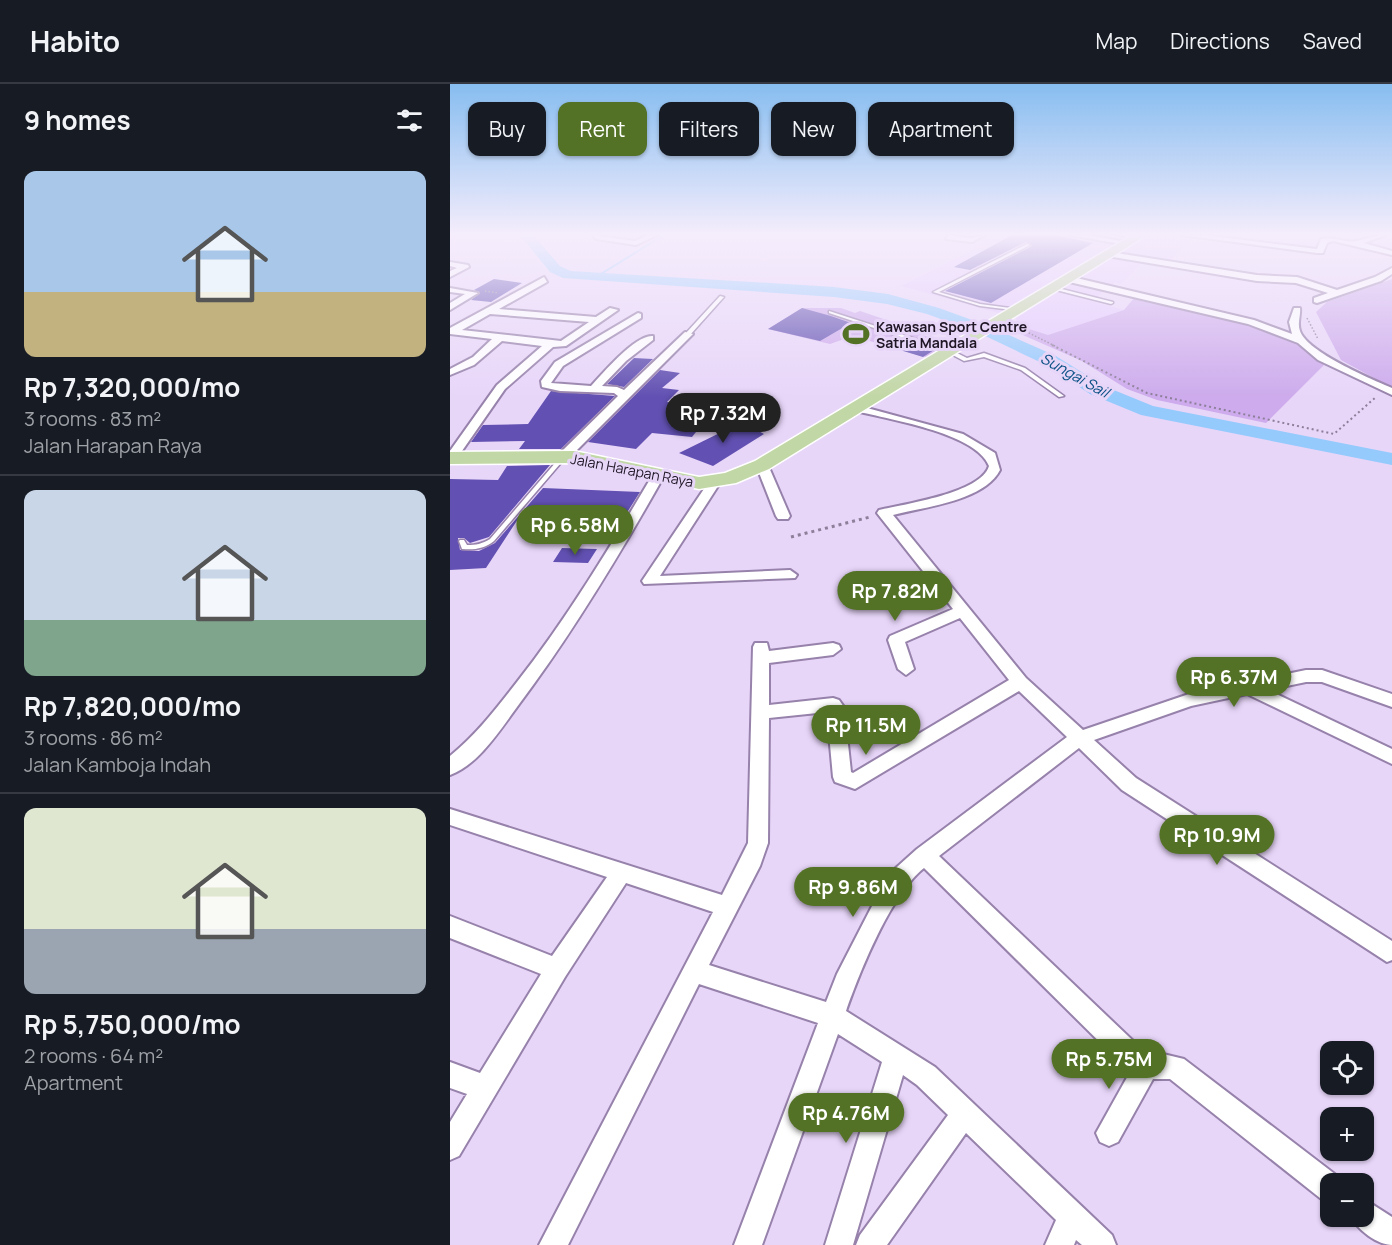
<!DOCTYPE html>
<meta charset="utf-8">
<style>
body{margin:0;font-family:Manrope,sans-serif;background:#242831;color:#f1f3f6;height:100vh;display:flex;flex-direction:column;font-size:22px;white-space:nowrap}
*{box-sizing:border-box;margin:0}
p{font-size:20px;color:#9ea1a6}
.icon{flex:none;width:33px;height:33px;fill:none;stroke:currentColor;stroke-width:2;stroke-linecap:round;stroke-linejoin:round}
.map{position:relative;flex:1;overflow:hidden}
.details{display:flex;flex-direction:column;background:#171b24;width:450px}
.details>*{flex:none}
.guide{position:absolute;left:18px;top:18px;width:570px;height:54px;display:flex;gap:12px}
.controls{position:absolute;left:870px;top:957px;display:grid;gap:12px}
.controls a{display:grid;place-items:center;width:54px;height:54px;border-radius:12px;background:#171b24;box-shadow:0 2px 4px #0004;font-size:30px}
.price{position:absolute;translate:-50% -51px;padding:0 14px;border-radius:21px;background:#547226;color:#fff;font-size:20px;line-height:39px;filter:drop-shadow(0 2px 3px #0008)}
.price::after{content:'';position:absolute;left:50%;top:36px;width:18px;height:14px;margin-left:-9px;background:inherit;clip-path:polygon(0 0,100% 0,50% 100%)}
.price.active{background:#222;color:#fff}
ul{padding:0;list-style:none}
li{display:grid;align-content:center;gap:12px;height:318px;padding:0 24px}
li+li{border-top:2px solid #363941}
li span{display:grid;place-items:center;height:186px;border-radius:12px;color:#555}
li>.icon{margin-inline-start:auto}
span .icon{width:108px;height:108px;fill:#fffc;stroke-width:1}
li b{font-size:26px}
h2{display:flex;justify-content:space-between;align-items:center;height:72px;padding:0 24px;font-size:26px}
.tag{padding:0 21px;border-radius:12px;background:#171b24;box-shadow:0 2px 4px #0004;font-size:21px;line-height:54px}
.tag.active{background:#547226;color:#fff}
header{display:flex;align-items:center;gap:36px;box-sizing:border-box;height:84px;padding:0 30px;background:#171b24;border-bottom:2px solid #363941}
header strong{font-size:28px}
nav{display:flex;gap:33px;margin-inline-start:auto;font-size:21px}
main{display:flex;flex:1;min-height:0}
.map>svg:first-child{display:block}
.built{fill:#e5cbfe}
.green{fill:#cdabec}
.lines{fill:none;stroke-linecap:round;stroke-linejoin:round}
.stream{stroke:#95cafc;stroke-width:2}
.river{fill:#95cafc;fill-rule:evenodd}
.building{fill:#6251b2}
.lane-casing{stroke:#9782ab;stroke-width:3}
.street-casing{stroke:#9782ab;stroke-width:4}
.primary-casing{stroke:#fff;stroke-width:3}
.path-far2{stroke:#8d7f99;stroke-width:1.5;stroke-dasharray:1.5 2;stroke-linecap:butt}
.path-far1{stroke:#8d7f99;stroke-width:2;stroke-dasharray:2 3;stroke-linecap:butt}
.path{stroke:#8d7f99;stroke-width:3;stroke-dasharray:3 4;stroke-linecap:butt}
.lane{fill:#fff;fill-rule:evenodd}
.street{fill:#fff;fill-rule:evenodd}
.primary{fill:#c2d7a6;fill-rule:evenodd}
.labels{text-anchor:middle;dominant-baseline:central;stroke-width:6;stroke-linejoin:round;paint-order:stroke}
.far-poi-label{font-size:14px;font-weight:bold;fill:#1e1625;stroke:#e8d6f9;text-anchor:start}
.far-street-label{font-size:14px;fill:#1e1625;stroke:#e8d6f9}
.far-water-label{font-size:15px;font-style:italic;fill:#0b5185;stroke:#e8d6f9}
</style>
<header>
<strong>Habito</strong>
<nav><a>Map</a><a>Directions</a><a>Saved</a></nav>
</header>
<main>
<section class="details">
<h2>9 homes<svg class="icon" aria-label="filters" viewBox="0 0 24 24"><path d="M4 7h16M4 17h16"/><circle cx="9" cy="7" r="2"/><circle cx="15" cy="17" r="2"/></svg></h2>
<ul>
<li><span style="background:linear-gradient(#a9c7e8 65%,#c2b280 0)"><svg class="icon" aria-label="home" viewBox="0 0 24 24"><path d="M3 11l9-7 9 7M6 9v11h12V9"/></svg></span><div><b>Rp 7,320,000/mo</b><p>3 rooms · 83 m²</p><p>Jalan Harapan Raya</p></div></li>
<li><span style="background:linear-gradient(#c9d6e8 70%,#7fa58c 0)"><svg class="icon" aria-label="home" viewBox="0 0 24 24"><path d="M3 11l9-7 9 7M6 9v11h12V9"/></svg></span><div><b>Rp 7,820,000/mo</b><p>3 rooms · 86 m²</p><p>Jalan Kamboja Indah</p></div></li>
<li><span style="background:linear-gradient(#dfe7d0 65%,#9aa5b1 0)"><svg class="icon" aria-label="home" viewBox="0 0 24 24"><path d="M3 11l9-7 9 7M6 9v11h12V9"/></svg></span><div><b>Rp 5,750,000/mo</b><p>2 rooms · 64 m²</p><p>Apartment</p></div></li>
</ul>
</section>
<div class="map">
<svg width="942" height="1161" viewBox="0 0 942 1161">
<rect width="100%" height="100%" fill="#e8d6f9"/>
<path class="built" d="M 542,151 L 744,151 L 716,181 L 694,177 L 671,200 L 665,198 L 642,217 L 674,226 L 598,251 L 564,240 L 567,234 L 451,202 L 519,168 Z"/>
<path class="green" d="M 942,195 L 942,304 L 891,276 L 866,228 L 877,218 Z
M 684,214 L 802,241 L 848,259 L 874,281 L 816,339 L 707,316 L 677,305 L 632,277 L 557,244 L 564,240 L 598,251 L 674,226 Z
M 352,224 L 391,224 L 405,229 L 410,227 L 475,249 L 472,251 L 507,260 L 483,275 L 409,254 L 404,257 L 394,255 L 380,260 L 318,245 Z"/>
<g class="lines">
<path class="stream" d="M 146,193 L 214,151"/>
<path class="river" d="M 70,151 L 83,151 L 110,182 L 121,187 L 384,203 L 438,210 L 489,224 L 541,243 L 606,272 L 654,302 L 703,322 L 942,369 L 942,381 L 691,331 L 640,310 L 594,280 L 529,249 L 477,230 L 437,220 L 384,213 L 113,194 L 100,188 Z"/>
</g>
<path class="building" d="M 562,151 L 605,151 L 643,159 L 541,219 L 495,207 L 582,162 L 576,158 L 520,186 L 504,183 Z
M 44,195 L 72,199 L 41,218 L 21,216 L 30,209 L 24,206 Z
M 352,224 L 381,232 L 401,239 L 370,257 L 318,245 Z
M 443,253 L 484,266 L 473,273 L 430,260 Z
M 184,274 L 203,275 L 174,303 L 157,300 Z
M 210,286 L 230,289 L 212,304 L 229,306 L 217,318 L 266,323 L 242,353 L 202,349 L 186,365 L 138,358 Z
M 101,307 L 165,312 L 111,365 L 69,365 L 75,357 L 21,358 L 33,341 L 78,340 Z
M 292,338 L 314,350 L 263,382 L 229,369 Z
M 100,381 L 39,453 L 20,459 L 14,454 L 8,454 L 10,466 L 29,467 L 45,459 L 93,404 L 190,408 L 173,435 L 70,432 L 36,484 L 0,486 L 0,395 L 48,396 L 57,382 Z
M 112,464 L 147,465 L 138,479 L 103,478 Z"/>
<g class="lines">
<g class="lane-casing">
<path id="lane" d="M 651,151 L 659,151 L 685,156 L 683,157 Z
M 577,160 L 580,161 L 489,208 L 530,220 L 568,225 L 570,225 L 570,227 L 530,222 L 483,208 Z
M 604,203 L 663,218 L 663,219 L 661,220 L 602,205 L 602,203 Z
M 270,212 L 274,213 L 240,251 L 236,251 L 236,249 Z
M 379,227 L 503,267 L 517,274 L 534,269 L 575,284 L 614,312 L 609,313 L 571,286 L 534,273 L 514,277 L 499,269 L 379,229 Z
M 114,370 L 116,371 L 116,373 L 44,457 C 34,465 24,466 12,465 L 9,457 L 10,456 L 14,456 L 17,461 C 26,461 32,460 40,455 L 112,371 Z"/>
</g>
<g class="street-casing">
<path id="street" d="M 143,151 L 185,157 L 197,151 L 207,151 L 186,161 L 146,155 Z
M 498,151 L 521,154 L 535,151 L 522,158 L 496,155 Z
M 619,151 L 638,151 L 681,159 L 677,161 Z
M 732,151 L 754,151 L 867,165 L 871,155 C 883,152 896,159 906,157 C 916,155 924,151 936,151 L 914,159 L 942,167 L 942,171 L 883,157 L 877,159 L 873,169 L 867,169 Z
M 660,168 L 807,191 L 847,193 L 887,206 L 925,193 L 942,184 L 942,190 L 931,197 L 867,219 L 864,218 L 864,214 L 878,209 L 846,199 L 807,197 L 657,172 Z
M 0,178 L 18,181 L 19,183 L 0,193 L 0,187 L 7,184 L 0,182 Z
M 618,192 L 804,236 L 842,250 L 839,238 L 844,224 L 850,224 C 851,231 847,239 850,247 C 857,268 921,295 942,304 L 942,311 L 868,276 L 848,259 L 798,240 L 615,197 Z
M 94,193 L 97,198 L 49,225 L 146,233 L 160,224 L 168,226 L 116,262 L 103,263 L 55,305 L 5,377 L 0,377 L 0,367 L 47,301 L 92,262 L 52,257 L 24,281 L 0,291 L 0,285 L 23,273 L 42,255 L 0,250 L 0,244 ZM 40,230 L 139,238 L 111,257 L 12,246 Z
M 0,204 L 28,209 L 0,226 L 0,219 L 15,210 L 0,208 Z
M 188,229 L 191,230 L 191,234 L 113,282 L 101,299 L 141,302 C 153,289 186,250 203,252 L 203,256 L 176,277 L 152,302 L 167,303 L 174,306 L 235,248 L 243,250 L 118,375 L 110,375 L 110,369 L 168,312 L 164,309 L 110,307 L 92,303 L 91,297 L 105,278 Z
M 406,321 L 513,350 L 545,369 L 550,386 C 534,417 474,423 443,431 L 576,594 L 633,646 L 739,610 L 856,586 L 872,586 L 942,610 L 942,623 L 872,598 L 856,598 L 818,606 L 942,665 L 942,680 L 797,610 L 741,622 L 644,656 L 686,694 L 942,857 L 942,876 L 937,878 L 672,706 L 629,664 L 489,772 L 699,972 L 709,969 L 734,975 L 890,1094 L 892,1100 L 880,1100 L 880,1117 L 870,1114 L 720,995 L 703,995 L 668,1058 L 659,1062 L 650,1058 L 646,1049 L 680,988 L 474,784 C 441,810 410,887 396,927 L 485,983 L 662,1151 L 666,1161 L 632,1161 L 626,1156 L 624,1161 L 595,1161 L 606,1136 L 516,1049 L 437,1161 L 406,1161 L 410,1151 L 498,1031 L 467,1001 L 453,991 L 403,1161 L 375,1161 L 432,978 L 388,950 L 312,1161 L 284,1161 L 368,939 L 249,900 L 118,1161 L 89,1161 L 263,828 L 176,799 L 115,893 L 9,1072 L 0,1076 L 0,1038 L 17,1010 L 0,1004 L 0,978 L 30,989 L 91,890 L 0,854 L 0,832 L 102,872 L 157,793 L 0,741 L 0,725 L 272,811 L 298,759 L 303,563 L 305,559 L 317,559 L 319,567 L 383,559 L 389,561 L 391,565 L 383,571 L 319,579 L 319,621 L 383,614 L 389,616 L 394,623 L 401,688 L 403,689 L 559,596 L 510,534 L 455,558 L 464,585 L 456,591 L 448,585 L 438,556 L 440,552 L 503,525 L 427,429 L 429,426 C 455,420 531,409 539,382 C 526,348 435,335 402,326 L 402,322 ZM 569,607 L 617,653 L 467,765 L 438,791 L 387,890 L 376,918 L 259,881 L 310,782 L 318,759 L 319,634 L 377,628 L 383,693 L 385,698 L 405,705 Z
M 312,377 L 318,381 L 340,432 L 338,435 L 328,435 L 326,432 L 306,381 Z
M 208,388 L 214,392 C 169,472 122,550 67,623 C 50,646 28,681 0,691 L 0,672 C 26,651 46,625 67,598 C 118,533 160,463 202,392 Z
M 264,395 L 270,399 L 210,492 L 340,486 L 347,491 L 345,494 L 194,500 L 192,497 L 194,494 L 260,396 Z
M 914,1115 L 942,1133 L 942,1161 C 928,1161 907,1146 901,1132 L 914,1132 Z"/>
</g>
<g class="primary-casing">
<path id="primary" d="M 682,151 L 697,151 L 319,385 L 286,399 L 249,405 L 124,379 L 0,380 L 0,368 L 124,367 L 249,393 L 275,389 L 305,377 Z"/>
</g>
<path class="path-far2" d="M 35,207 L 49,209
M 857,234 L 868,255
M 569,240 L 571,245 L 605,262"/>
<path class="path-far1" d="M 602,261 L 697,309 L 884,350 L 926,313"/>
<path class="path" d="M 341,453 L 420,433"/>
<use href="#lane" class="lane"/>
<use href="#street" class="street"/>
<use href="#primary" class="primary"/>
</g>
<linearGradient id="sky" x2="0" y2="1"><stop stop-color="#87bdf0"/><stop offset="0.48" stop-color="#f5edfc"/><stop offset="1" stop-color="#f5edfc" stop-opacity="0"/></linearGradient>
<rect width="942" height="313" fill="url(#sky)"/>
<defs>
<g id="stadium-bare" transform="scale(2.07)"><path d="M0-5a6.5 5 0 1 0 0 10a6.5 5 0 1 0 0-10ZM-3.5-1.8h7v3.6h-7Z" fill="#547226" stroke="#e8d6f9" stroke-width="2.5" paint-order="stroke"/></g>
</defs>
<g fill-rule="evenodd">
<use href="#stadium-bare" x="406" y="250"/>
</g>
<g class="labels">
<g class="far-poi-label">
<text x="426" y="242">Kawasan Sport Centre<tspan x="426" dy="16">Satria Mandala</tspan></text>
</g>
<g class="far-street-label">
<text transform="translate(182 386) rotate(11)">Jalan Harapan Raya</text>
</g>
<g class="far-water-label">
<text transform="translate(625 291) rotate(29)">Sungai Sail</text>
</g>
</g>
</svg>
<div class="controls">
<a><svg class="icon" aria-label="locate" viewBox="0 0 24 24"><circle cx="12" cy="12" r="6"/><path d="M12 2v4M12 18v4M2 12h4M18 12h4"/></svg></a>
<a>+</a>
<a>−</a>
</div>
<b class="price active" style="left:273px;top:360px">Rp 7.32M</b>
<b class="price" style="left:125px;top:472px">Rp 6.58M</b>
<b class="price" style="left:445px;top:538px">Rp 7.82M</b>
<b class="price" style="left:784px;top:624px">Rp 6.37M</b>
<b class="price" style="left:416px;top:672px">Rp 11.5M</b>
<b class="price" style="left:767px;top:782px">Rp 10.9M</b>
<b class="price" style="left:403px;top:834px">Rp 9.86M</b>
<b class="price" style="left:659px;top:1006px">Rp 5.75M</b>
<b class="price" style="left:396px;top:1060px">Rp 4.76M</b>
<div class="guide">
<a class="tag">Buy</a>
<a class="tag active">Rent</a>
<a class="tag">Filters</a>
<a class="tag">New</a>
<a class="tag">Apartment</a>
</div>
</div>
</main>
